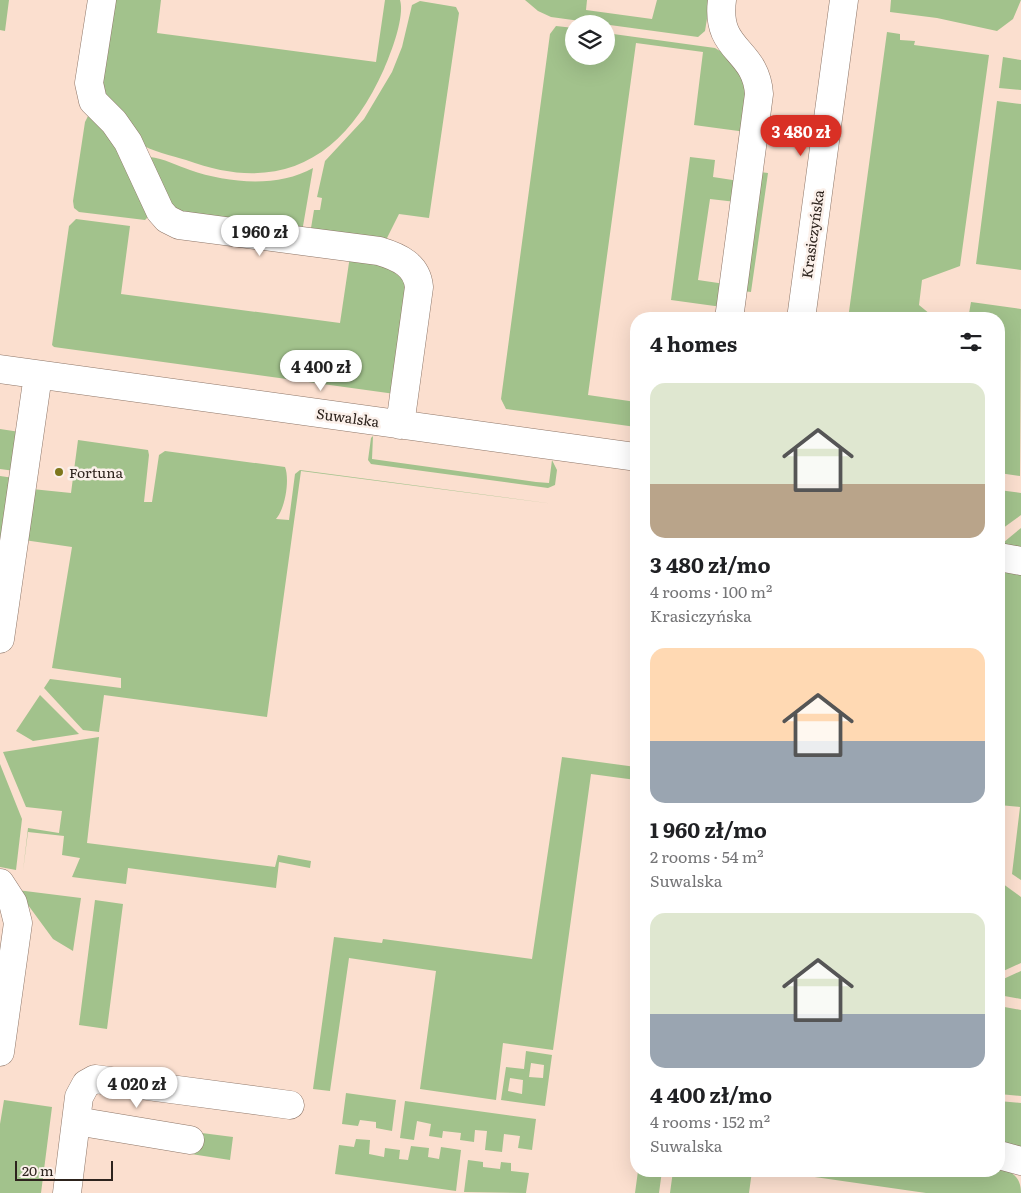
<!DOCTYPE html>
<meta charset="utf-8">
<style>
body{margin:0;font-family:Literata,serif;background:#f2f2f2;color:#202124;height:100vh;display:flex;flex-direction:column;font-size:19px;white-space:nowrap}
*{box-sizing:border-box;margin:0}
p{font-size:16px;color:#757577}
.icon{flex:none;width:28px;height:28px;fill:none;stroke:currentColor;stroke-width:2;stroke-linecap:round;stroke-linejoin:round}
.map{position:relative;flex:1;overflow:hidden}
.details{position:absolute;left:630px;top:312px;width:375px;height:865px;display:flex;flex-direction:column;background:#fff;border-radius:20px;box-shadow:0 5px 20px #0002}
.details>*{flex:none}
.fabs{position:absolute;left:565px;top:15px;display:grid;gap:10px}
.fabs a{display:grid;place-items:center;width:50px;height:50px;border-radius:50%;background:#fff;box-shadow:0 5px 20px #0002;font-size:25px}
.scale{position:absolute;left:15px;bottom:12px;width:98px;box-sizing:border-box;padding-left:5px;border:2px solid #2d231d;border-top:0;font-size:14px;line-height:18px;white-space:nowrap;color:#2d231d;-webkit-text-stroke:4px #fbf0ea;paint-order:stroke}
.price{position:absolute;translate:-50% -42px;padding:0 11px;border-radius:18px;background:#fff;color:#222;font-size:16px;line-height:32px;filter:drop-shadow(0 1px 2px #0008)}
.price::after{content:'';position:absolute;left:50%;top:30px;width:15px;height:11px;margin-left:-8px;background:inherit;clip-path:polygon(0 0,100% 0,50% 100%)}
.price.on{background:#d93025;color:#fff}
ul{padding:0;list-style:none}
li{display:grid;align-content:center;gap:10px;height:265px;padding:0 20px}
li span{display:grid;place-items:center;height:155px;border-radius:15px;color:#555}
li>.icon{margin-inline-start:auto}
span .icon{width:90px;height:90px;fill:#fffc;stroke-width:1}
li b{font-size:21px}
h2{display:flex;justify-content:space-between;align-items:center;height:60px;padding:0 20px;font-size:21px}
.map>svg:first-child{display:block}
.green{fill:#a2c28c;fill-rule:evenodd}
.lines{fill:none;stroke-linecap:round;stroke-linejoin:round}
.minor-casing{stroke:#8e7668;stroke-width:29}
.minor{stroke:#fff;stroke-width:28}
.poi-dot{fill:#7d761b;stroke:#fbf0ea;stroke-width:2}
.labels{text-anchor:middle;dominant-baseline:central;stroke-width:5;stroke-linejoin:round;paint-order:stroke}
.street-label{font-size:14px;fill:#2d231d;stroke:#fbf0ea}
.poi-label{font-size:14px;fill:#2d231d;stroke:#fbf0ea;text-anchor:start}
</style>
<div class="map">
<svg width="1021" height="1193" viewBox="0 0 1021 1193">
<rect width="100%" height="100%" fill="#fbdfcf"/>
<path class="green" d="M 0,0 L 9,0 L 5,31 L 0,30 Z
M 110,0 L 161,0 L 157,33 L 376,62 L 385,0 L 400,0 C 405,17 391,53 384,69 C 344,159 280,195 186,160 C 173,156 150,151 139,143 C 129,136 107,106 97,95 Z
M 525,0 L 587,0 L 586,10 L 652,19 L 657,0 L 710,0 L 705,31 L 698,37 L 551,17 L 538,11 Z
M 891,0 L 1021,0 L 1013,19 L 997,31 L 937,18 L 890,12 Z
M 420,1 L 456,7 L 459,13 L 429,218 L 399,214 L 384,244 L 310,234 L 314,210 L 320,210 L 322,198 L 317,197 L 325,161 L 364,119 L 392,72 L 402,47 L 412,5 Z
M 556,26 L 574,28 L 574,56 L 606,56 L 606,33 L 715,48 L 728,56 L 747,85 L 746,132 L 694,125 L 703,52 L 636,43 L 588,395 L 636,402 L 636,427 L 506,409 L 501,399 L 550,34 Z
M 887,32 L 900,34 L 900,40 L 915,41 L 914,45 L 989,55 L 960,266 L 922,280 L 919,305 L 936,319 L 848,319 Z
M 1003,57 L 1021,60 L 1021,90 L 999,88 Z
M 997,101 L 1021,104 L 1021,270 L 976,264 Z
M 90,112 L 110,133 L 149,216 L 145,220 L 79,212 L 74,208 L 73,201 L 85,122 Z
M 150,157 C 163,158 178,166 190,170 C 227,183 278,188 313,168 L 302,232 L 176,214 Z
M 690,157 L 715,160 L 713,177 L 739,181 L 736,202 L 710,199 L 698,280 L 725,284 L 722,307 L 671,300 Z
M 760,172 L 768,173 L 751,292 L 743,291 Z
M 76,219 L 130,226 L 121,294 L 340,323 L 350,256 C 369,258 394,267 406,284 L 395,394 L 54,347 L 52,345 L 69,226 Z
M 971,302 L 1021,309 L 1020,476 L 999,473 L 999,319 L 968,319 Z
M 0,429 L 20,432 L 15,471 L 0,469 Z
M 373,436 L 372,459 L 536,482 L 549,483 L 552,460 L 557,470 L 555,485 L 548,488 L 371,464 L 368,460 L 371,438 Z
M 78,440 L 148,450 L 149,455 L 144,502 L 152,502 L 159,455 L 165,451 L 285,467 C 290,480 285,509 276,519 L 289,520 L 295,474 L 300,470 L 554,504 L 301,471 L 267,717 L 104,695 L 99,732 L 83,730 L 44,688 L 50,679 L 121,688 L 121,678 L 52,668 L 72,547 L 24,540 L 32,489 L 71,493 Z
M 0,476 L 14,478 L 0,566 Z
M 999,490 L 1021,493 L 1021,515 L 999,531 Z
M 1021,528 L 1021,553 L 1004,544 L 1004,542 Z
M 999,570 L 1021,573 L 1021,880 L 1012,874 L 1020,807 L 999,805 Z
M 40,695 L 79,734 L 33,741 L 16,731 Z
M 99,737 L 87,843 L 275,867 L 278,855 L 311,861 L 310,868 L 279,862 L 276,888 L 128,868 L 126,884 L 72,877 L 80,858 L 62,855 L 64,836 L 28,832 L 23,871 L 28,828 L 59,833 L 62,811 L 26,807 L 3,752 Z
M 562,757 L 636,767 L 636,780 L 591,774 L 553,1050 L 503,1043 L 496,1100 L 420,1089 L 436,971 L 349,958 L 330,1091 L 313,1089 L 334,937 L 382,943 L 383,939 L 532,959 Z
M 0,764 L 22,819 L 16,870 L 0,867 Z
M 999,881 L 1021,897 L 1021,963 L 999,973 Z
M 17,890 L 81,898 L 73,951 L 53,939 Z
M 95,900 L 123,904 L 107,1029 L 79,1025 Z
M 1021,971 L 1021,999 L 999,995 L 999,981 Z
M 999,1006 L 1021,1010 L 1021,1096 L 999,1094 Z
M 526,1051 L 552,1055 L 545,1106 L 501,1100 L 506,1067 L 524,1069 ZM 531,1063 L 544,1065 L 543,1078 L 529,1077 ZM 510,1078 L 523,1080 L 522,1094 L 508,1091 Z
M 346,1093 L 396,1100 L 392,1131 L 376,1128 L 376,1122 L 360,1120 L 358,1126 L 342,1124 Z
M 4,1100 L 52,1107 L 41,1193 L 0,1193 L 0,1124 Z
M 405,1101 L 536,1119 L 532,1150 L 518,1148 L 520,1136 L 504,1134 L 502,1152 L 485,1150 L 487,1131 L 475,1130 L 474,1142 L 460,1140 L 461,1133 L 443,1131 L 442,1138 L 429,1136 L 431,1124 L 417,1121 L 414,1140 L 400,1138 Z
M 999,1101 L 1021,1103 L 1021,1148 L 999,1145 Z
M 194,1132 L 233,1137 L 230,1160 L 191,1154 Z
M 356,1139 L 370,1140 L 369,1154 L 384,1157 L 385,1148 L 400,1150 L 399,1159 L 408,1160 L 411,1146 L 429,1148 L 428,1157 L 439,1159 L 441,1147 L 461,1150 L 456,1191 L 335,1174 L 339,1145 L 354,1147 Z
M 468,1160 L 483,1162 L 483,1167 L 500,1169 L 501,1162 L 511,1163 L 511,1171 L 529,1173 L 526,1193 L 464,1192 Z
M 999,1166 C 1012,1172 1021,1177 1021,1193 L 926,1193 L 773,1171 L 999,1171 Z
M 638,1171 L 662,1171 L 659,1193 L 635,1193 Z
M 673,1171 L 752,1171 L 749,1193 L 670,1193 Z"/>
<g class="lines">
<g class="minor-casing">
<path id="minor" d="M 102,0 L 89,83 L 93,101 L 114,122 L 128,142 L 160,211 L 167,219 L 179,225 L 379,251 C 399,257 417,265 419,287 L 400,425
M 722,0 C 715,52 756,48 759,94 L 729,319
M 801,319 L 844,0
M 0,369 L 636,457
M 999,557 L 1021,561
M 0,639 L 38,375
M 0,883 L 13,903 L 18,923 L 0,1052
M 76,1121 L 190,1140
M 999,1155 L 1021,1161
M 67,1193 L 79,1097 L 86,1084 L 95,1079 L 290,1105"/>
</g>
<use href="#minor" class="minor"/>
</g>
<circle class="poi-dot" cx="59" cy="472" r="5"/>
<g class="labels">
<g class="street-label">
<text transform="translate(812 234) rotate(-82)">Krasiczyńska</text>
<text transform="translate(348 417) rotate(8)">Suwalska</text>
</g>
<g class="poi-label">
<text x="69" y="472">Fortuna</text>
</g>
</g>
</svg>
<div class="fabs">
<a><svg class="icon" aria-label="layers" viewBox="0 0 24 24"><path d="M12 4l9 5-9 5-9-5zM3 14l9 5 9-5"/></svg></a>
</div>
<div class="scale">20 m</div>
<b class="price on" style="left:801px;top:157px">3 480 zł</b>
<b class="price" style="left:260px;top:257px">1 960 zł</b>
<b class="price" style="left:321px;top:392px">4 400 zł</b>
<b class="price" style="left:137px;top:1109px">4 020 zł</b>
<section class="details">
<h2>4 homes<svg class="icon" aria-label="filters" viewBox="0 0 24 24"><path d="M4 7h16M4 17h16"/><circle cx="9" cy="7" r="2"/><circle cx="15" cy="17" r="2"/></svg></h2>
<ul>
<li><span style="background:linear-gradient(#dfe7d0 65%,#b9a48a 0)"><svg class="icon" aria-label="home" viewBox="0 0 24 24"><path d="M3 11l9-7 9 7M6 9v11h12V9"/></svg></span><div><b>3 480 zł/mo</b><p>4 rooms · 100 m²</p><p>Krasiczyńska</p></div></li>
<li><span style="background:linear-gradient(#ffd9b3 60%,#9aa5b1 0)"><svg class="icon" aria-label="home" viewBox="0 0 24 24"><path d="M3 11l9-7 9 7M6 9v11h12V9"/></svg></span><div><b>1 960 zł/mo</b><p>2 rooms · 54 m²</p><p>Suwalska</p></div></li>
<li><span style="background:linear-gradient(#dfe7d0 65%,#9aa5b1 0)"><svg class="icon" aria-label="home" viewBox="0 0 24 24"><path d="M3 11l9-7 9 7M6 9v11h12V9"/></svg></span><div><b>4 400 zł/mo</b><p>4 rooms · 152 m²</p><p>Suwalska</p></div></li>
</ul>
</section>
</div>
